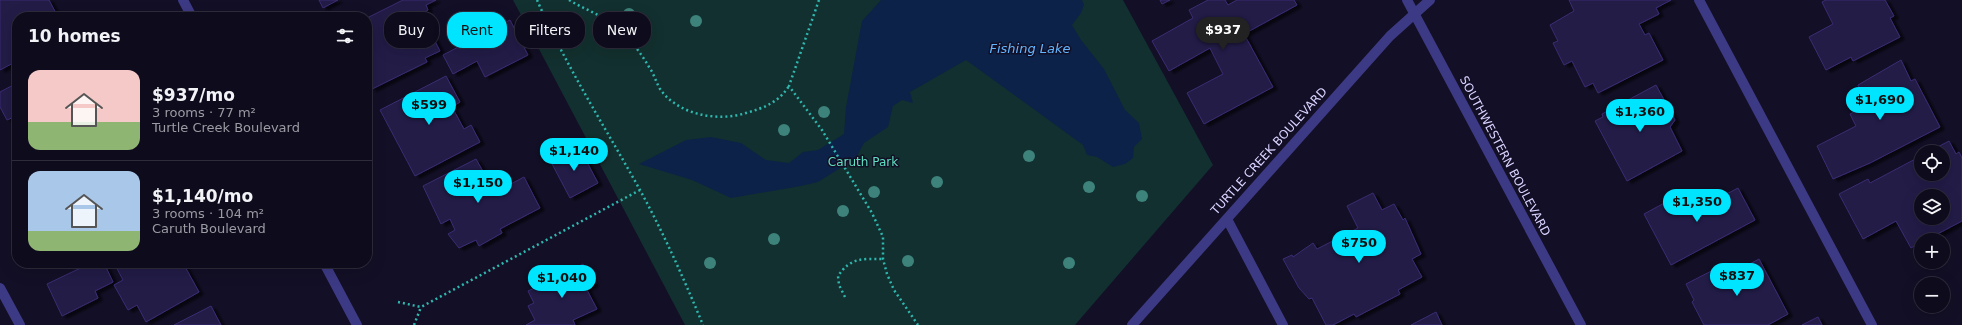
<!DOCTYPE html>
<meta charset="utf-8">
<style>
body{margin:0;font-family:"DejaVu Sans",sans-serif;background:#1c1929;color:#f1f3f6;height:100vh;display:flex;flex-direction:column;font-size:15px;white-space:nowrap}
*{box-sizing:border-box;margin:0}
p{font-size:13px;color:#9b9ba3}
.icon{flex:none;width:22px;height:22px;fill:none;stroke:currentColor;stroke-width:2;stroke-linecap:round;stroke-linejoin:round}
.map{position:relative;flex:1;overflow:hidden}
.panel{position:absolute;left:12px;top:12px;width:360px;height:256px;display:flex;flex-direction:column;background:#0e0b1c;border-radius:16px;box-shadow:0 4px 16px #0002,0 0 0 1px #2e2b3b}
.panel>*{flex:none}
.guide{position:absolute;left:384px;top:12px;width:380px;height:36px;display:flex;gap:8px}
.tools{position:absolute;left:1914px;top:145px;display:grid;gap:8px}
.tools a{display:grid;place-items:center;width:36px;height:36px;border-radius:50%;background:#0e0b1c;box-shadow:0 4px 16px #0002,0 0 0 1px #2e2b3b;font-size:20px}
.price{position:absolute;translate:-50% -34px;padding:0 9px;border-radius:14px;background:#00e5ff;color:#111;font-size:13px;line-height:26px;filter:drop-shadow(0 1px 2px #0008)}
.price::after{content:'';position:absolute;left:50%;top:24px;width:12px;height:9px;margin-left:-6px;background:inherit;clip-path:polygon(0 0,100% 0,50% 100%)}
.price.active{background:#222;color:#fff}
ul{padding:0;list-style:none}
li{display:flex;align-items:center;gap:12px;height:100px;padding:0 16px}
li+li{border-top:1px solid #2e2b3b}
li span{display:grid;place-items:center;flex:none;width:112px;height:80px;border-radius:12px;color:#555}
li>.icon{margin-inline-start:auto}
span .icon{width:48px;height:48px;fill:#fffc;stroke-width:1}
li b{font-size:17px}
h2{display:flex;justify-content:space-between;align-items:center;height:48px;padding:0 16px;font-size:17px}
.pill{padding:0 14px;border-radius:16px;background:#0e0b1c;box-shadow:0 4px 16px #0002,0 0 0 1px #2e2b3b;font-size:14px;line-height:36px}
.pill.active{background:#00e5ff;color:#111}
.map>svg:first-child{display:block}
.green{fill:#12302f}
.water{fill:#0c2248}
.building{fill:#241b47;stroke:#3b2d73;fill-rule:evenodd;filter:url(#shadow)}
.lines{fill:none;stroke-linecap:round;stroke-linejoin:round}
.path{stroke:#2fb8b0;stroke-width:2.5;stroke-dasharray:2 3;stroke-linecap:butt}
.minor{stroke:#3d3a85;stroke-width:10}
.tree{fill:#3d827b}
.labels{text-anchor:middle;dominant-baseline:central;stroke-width:3;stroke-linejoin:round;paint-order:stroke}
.street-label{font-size:12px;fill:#d9d4ff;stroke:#130f26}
.park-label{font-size:12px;fill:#5fe0c0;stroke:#130f26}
.water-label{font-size:13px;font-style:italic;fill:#62b6ff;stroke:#130f26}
</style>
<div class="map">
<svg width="1962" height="325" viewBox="0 0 1962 325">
<defs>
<filter id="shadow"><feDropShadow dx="4.5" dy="2.5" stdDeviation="1" flood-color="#0009"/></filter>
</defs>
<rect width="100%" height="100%" fill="#130f26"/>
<path class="green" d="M 513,0 L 1123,0 L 1213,165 L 1075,325 L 685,325 Z"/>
<path class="water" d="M 881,0 L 1082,0 L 1084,5 L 1081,13 L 1072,25 L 1081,40 L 1104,69 L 1125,110 L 1139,123 L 1142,139 L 1134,147 L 1133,158 L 1125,164 L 1113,167 L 1097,157 L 1087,155 L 1083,145 L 966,60 L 910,92 L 913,103 L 902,100 L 893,106 L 888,127 L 864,143 L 856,158 L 818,182 L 801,186 L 731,198 L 692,180 L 639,164 L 686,140 L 711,137 L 741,143 L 766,160 L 789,163 L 803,152 L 818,150 L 844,134 L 846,107 L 862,21 Z"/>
<path class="building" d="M 0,0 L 49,0 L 58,17 L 17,17 L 17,61 L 0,70 Z
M 319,0 L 338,0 L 323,8 Z
M 403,0 L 436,0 L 426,5 L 428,10 L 421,14 L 440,51 L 425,58 L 427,62 L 372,89 L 367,80 L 367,18 Z
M 1160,0 L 1170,0 L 1162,4 Z
M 1208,0 L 1225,0 L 1228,5 L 1237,0 L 1294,0 L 1297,5 L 1244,34 L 1273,87 L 1204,124 L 1187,93 L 1223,74 L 1210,48 L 1169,71 L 1152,41 L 1193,18 L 1189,10 Z
M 1569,0 L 1671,0 L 1656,8 L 1659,14 L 1639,24 L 1645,35 L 1649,33 L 1663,60 L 1598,93 L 1593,83 L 1585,87 L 1572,61 L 1564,65 L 1553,43 L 1558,41 L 1550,25 L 1574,11 Z
M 1826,0 L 1885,0 L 1894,16 L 1890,18 L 1900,37 L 1853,61 L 1851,57 L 1826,70 L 1809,37 L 1833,24 L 1822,2 Z
M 510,20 L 528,55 L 485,77 L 477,61 L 453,74 L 443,55 Z
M 1901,60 L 1911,81 L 1915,79 L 1940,127 L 1870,163 L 1833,179 L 1817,146 L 1856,126 L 1850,114 L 1856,111 L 1848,95 L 1859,89 L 1858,85 Z
M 446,76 L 460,102 L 452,107 L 464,129 L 471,125 L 480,142 L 415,176 L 380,110 Z
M 17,83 L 17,124 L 14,117 L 7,120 L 0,107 L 0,92 Z
M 1656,85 L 1675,120 L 1670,127 L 1682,151 L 1627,181 L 1595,121 L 1603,117 L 1602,114 Z
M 1949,141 L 1956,154 L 1959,152 L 1962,158 L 1962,221 L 1926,240 L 1921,240 L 1921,242 L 1911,248 L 1896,221 L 1863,239 L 1839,194 L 1868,179 L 1870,183 L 1921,156 L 1921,174 L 1943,174 L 1943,152 L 1928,152 ZM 1921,196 L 1943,196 L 1943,218 L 1921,218 Z
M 579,147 L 598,183 L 570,198 L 551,162 Z
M 476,159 L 485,175 L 479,178 L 481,182 L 484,180 L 492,194 L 524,177 L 540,208 L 500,229 L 502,233 L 479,246 L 476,240 L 459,248 L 448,234 L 455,230 L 450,219 L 441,224 L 423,186 Z
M 1738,188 L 1755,220 L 1671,265 L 1644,214 L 1681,194 L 1683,198 L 1694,193 L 1702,207 Z
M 1373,193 L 1382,210 L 1394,204 L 1403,220 L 1405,218 L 1421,254 L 1412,259 L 1422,277 L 1398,290 L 1400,294 L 1356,317 L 1354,314 L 1333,325 L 1326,325 L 1312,298 L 1309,299 L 1299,288 L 1283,259 L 1292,255 L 1293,257 L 1313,243 L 1317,249 L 1358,228 L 1347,206 Z
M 1759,259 L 1788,314 L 1768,325 L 1704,325 L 1692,302 L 1694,300 L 1686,284 L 1727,263 L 1733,273 Z
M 91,263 L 104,263 L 113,282 L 95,291 L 98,298 L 62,316 L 47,284 Z
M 114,263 L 183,263 L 199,292 L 146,322 L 137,305 L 128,310 L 114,285 L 123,280 Z
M 583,264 L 594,284 L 586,288 L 597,309 L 573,320 L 575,325 L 526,325 L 535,320 L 528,306 L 534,303 L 528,291 Z
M 211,306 L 221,325 L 174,325 Z
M 1436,312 L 1442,325 L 1411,325 Z
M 1818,317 L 1822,325 L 1802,325 Z"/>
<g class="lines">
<path class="path" d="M 537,0 C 566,66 605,127 640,190 C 664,234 684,279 703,325
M 569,0 C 587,11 606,16 621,31 C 632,41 642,55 649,67 C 654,74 656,82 660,89 C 678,115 718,122 746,113 C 764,108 779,102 789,86
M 819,0 L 789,86 L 822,130 L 872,213 L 883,237 L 883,259 L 887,274 L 894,290 L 918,325
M 845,297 L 839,285 L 838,276 C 851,257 862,259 883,259
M 398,302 L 421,307 L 640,190
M 414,325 L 421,307"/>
<path class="minor" d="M 183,0 L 192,17
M 1407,0 L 1581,325
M 1699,0 L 1872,325
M 1227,219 L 1283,325
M 324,263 L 357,325
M 0,288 L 20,325
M 1132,325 L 1390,36 L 1430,0"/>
</g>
<g class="tree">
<circle cx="629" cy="14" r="6"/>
<circle cx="696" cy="21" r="6"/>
<circle cx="824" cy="112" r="6"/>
<circle cx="784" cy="130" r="6"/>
<circle cx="1029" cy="156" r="6"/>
<circle cx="937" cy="182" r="6"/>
<circle cx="1089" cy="187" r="6"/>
<circle cx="874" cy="192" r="6"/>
<circle cx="1142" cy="196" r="6"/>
<circle cx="843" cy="211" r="6"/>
<circle cx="774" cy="239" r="6"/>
<circle cx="908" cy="261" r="6"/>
<circle cx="710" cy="263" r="6"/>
<circle cx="1069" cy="263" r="6"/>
</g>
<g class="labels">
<g class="street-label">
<text transform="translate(1269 151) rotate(-48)">TURTLE CREEK BOULEVARD</text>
<text transform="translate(1505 156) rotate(62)">SOUTHWESTERN BOULEVARD</text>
</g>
<g class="park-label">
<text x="863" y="162">Caruth Park</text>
</g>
<g class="water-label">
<text x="1030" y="48">Fishing Lake</text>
</g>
</g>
</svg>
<div class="tools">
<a><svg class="icon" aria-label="locate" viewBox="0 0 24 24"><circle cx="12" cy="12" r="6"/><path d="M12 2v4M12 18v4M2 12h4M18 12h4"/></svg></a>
<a><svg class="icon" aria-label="layers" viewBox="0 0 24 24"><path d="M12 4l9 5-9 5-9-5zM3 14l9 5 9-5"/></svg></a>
<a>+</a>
<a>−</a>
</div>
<b class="price active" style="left:1223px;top:51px">$937</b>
<b class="price" style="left:1880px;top:121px">$1,690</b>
<b class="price" style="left:429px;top:126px">$599</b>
<b class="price" style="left:1640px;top:133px">$1,360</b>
<b class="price" style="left:574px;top:172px">$1,140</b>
<b class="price" style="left:478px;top:204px">$1,150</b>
<b class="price" style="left:1697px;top:223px">$1,350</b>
<b class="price" style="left:1359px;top:264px">$750</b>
<b class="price" style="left:1737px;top:297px">$837</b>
<b class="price" style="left:562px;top:299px">$1,040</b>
<div class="guide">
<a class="pill">Buy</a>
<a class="pill active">Rent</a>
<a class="pill">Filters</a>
<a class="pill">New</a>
</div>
<section class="panel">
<h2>10 homes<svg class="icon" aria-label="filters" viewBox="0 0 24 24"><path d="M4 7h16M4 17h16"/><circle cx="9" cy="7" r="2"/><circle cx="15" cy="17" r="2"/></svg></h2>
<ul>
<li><span style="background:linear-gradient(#f6c9c9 65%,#8fb573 0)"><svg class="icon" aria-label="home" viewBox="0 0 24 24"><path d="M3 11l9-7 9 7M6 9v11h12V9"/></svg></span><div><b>$937/mo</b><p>3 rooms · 77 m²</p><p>Turtle Creek Boulevard</p></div></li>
<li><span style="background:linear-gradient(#a9c7e8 75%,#8fb573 0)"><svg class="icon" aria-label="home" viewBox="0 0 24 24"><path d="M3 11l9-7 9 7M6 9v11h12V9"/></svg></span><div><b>$1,140/mo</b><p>3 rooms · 104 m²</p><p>Caruth Boulevard</p></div></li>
</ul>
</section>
</div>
